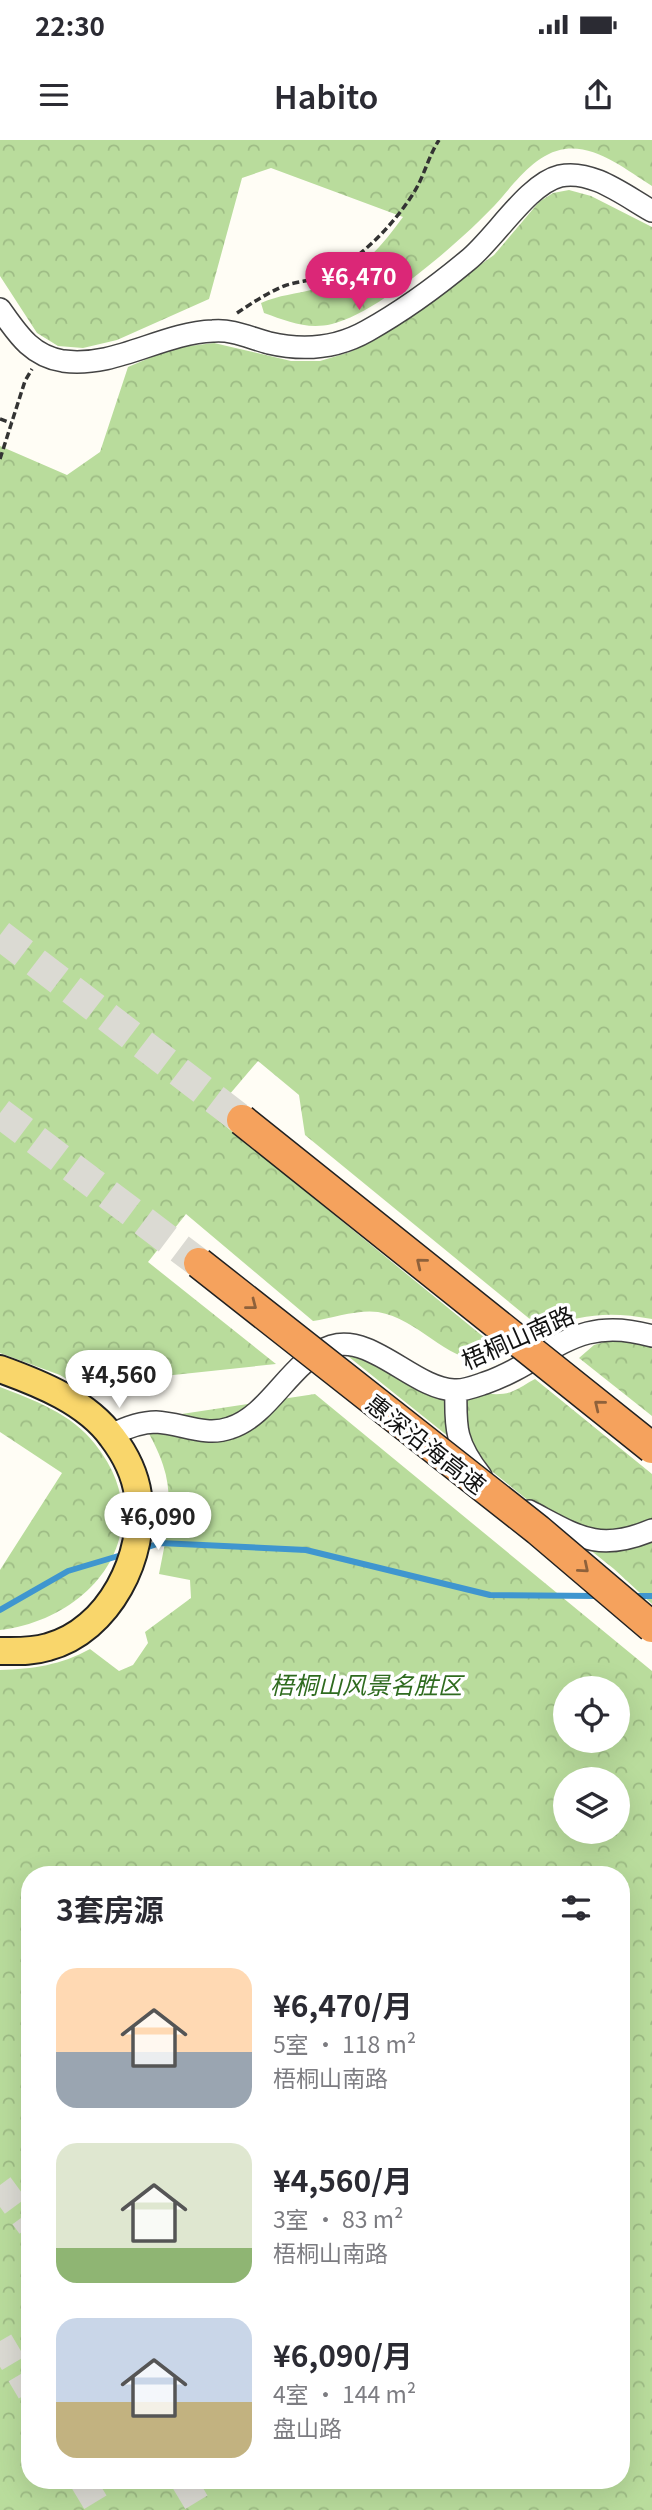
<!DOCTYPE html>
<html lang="zh">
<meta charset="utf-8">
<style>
body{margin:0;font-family:Georgia,"Noto Sans SC",serif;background:#f2f2f3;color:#2b2b33;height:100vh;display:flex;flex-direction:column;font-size:26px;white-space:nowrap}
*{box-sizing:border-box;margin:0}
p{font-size:23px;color:#7c7c81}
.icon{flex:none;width:38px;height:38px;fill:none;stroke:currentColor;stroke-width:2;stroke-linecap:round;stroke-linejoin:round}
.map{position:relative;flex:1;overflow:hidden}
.panel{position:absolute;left:21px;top:1726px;width:609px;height:623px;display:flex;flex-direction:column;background:#fff;border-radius:28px;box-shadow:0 7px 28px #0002}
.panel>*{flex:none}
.controls{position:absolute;left:553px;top:1536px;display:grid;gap:14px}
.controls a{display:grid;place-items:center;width:77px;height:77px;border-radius:50%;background:#fff;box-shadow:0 7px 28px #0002;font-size:35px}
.price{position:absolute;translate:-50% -60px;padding:0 16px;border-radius:24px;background:#fff;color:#222;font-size:23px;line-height:46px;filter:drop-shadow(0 2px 4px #0008)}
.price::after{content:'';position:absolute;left:50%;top:42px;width:21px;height:16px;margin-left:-10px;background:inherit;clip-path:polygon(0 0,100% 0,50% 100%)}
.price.selected{background:#db2777;color:#fff}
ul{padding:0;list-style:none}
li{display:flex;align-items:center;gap:21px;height:175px;padding:0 35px}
li span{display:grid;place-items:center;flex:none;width:196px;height:140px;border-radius:21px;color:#555}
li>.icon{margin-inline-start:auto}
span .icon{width:84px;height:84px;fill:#fffc;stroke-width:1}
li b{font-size:30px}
h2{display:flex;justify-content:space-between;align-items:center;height:84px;padding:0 35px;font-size:30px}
.status{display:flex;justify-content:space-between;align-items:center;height:49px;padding:0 35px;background:#fff;direction:ltr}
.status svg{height:19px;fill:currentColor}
header{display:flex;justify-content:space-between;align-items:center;height:91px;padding:0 35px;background:#fff;font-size:32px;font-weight:600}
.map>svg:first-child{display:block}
.forest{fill:url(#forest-crowns);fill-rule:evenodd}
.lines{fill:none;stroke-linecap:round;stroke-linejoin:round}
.stream{stroke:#3f96cf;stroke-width:6}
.major-tunnel{stroke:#dbdad3;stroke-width:26;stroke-dasharray:26 13;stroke-linecap:butt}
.highway-tunnel{stroke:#dbdad3;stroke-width:30;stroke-dasharray:30 15;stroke-linecap:butt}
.minor-casing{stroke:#444;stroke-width:24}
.major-casing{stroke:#222;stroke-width:30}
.path{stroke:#333;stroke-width:3.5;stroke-dasharray:7 3.5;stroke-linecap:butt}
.minor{stroke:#fff;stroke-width:21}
.major{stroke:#f9d66b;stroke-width:26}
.highway-bridge-casing{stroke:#222;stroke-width:33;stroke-linecap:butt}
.highway-bridge{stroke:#f5a25d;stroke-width:30}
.oneway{stroke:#8e613b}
.labels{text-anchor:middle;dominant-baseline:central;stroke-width:7;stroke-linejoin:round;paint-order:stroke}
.street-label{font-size:24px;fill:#111;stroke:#fff}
.park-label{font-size:24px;font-style:italic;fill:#2f6b1f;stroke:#fff}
</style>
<div class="status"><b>22:30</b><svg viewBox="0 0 49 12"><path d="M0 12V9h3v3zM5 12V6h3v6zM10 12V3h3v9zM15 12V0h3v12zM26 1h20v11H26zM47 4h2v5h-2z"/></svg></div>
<header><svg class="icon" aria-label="menu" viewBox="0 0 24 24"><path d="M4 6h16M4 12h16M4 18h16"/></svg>Habito<svg class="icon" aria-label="share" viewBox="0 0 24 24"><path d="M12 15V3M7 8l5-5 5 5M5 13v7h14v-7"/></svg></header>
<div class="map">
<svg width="652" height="2370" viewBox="0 0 652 2370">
<defs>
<pattern id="forest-crowns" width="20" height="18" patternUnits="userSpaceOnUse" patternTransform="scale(1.75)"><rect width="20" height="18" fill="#b9dc9c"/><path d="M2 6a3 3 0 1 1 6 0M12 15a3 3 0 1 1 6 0" fill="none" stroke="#9ebc85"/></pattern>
</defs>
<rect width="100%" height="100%" fill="#fffdf5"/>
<path class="forest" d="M 0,0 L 652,0 L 652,46 C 626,30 597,5 565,9 C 535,13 514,44 495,65 C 461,101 380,172 332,184 C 307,190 287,181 264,173 L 261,163 C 279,155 296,154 315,149 C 355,137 379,110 403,77 L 271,28 L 242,38 L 209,159 L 117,200 L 83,208 L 58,206 L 37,193 L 0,136 Z
M 569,50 L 591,56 L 652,87 L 652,1179 C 609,1171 583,1174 542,1189 L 305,995 L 299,955 L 258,921 L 212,975 L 507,1216 C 454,1237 426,1180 378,1172 C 359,1169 332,1178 313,1181 L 186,1074 L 148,1122 L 276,1224 L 107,1242 L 92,1254 L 60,1235 L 0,1213 L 0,306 L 67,335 L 100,312 L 128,227 L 173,208 L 214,203 L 291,221 L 320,221 L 350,212 L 379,197 L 494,115 L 539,62 L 553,53 Z
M 365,1196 C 405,1212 470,1266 511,1252 C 519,1249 527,1243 535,1239 L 652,1334 L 652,1464 L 614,1429 L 334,1205 Z
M 614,1199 L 652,1205 L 652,1276 L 579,1218 L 594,1205 Z
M 0,1247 C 34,1260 72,1274 95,1304 C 163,1389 94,1479 0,1490 L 0,1430 L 62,1333 L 0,1292 Z
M 315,1254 L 652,1531 L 652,2370 L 0,2370 L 0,1530 C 33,1529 61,1525 90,1509 L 119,1531 L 133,1525 L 148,1503 L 145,1492 L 191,1458 L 190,1440 L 159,1434 C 166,1398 175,1360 163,1325 C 158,1309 149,1294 142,1280 ZM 565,1549 L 618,1549 L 618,1601 L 565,1601 ZM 565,1640 L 618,1640 L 618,1692 L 565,1692 ZM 30,1734 L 621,1734 L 621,2340 L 30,2340 Z"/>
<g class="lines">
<path class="stream" d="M 142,1409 L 160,1403 L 306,1410 L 490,1455 L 597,1456
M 633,1456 L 652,1456
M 0,1470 L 68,1431 L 125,1414"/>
<path class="major-tunnel" d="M 0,2045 L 30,2086
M 0,2201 L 30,2252
M 82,2340 L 100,2370
M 183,2340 L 201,2370"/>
<path class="highway-tunnel" d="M 0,795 L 242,980
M 0,973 L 199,1123"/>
<g class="minor-casing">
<path id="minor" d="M 0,169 C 17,193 31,216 63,221 C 116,228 161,193 213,191 C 232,189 250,198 269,203 C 303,211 337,208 367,191 C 401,172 437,146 467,121 C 495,99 527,44 560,36 C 592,29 625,56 652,71
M 456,1251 C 455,1289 456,1304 481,1336
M 111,1295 C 125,1288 140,1282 156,1282 C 181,1283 205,1297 230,1288 C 271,1275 290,1220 332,1206 C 372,1194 415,1249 454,1250 C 464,1251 476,1246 485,1243 C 551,1220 573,1173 652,1196
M 529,1371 C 577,1396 598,1413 652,1390"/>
</g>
<g class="major-casing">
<path id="major" d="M 0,1229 C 39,1243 87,1262 112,1297 C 125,1314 135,1334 138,1355 C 147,1415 109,1491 48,1507 C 32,1512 16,1511 0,1511"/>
</g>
<path class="path" d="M 237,173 C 252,163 267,153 284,146 C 298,141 313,141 326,135 C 361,119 393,85 413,54 C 424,37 428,17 439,0
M 0,279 L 11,283
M 0,319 L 25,241 L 32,229"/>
<use href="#minor" class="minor"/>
<use href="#major" class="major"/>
<g class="highway-bridge-casing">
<path id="highway-bridge" d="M 242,980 L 652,1308
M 199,1123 L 538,1390 L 652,1487"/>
</g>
<use href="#highway-bridge" class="highway-bridge"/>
</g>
<defs><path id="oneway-chevron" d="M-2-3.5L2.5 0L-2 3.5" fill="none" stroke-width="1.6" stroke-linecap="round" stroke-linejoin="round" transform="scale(1.75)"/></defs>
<g class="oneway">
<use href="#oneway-chevron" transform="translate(421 1123) rotate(-141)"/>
<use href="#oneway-chevron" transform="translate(252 1165) rotate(38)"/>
<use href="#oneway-chevron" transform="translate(599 1265) rotate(-141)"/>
<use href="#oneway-chevron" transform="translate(584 1428) rotate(40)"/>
</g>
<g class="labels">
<g class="street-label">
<text transform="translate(517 1196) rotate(-24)">梧桐山南路</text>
<text transform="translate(427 1303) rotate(38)">惠深沿海高速</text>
</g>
<g class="park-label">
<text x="366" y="1543">梧桐山风景名胜区</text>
</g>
</g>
</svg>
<div class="controls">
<a><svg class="icon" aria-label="locate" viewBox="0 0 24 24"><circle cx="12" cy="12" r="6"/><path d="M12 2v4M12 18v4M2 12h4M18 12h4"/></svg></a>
<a><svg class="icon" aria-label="layers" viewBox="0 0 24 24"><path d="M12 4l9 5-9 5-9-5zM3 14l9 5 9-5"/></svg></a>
</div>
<b class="price selected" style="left:359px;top:172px">¥6,470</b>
<b class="price" style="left:119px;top:1270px">¥4,560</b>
<b class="price" style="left:158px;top:1412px">¥6,090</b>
<section class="panel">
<h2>3套房源<svg class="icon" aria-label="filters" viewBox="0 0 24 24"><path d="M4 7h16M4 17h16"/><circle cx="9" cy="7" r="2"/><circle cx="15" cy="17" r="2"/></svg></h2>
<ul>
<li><span style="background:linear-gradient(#ffd9b3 60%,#9aa5b1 0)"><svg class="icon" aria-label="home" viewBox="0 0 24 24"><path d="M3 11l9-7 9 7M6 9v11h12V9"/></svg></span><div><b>¥6,470/月</b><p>5室 · 118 m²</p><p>梧桐山南路</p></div></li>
<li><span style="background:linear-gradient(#dfe7d0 75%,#8fb573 0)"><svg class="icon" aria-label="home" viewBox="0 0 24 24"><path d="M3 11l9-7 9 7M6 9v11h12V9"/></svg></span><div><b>¥4,560/月</b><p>3室 · 83 m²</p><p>梧桐山南路</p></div></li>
<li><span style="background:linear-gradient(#c9d6e8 60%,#c2b280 0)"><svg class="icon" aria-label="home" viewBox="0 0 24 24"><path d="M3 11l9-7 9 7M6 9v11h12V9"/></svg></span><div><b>¥6,090/月</b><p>4室 · 144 m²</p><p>盘山路</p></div></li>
</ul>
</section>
</div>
